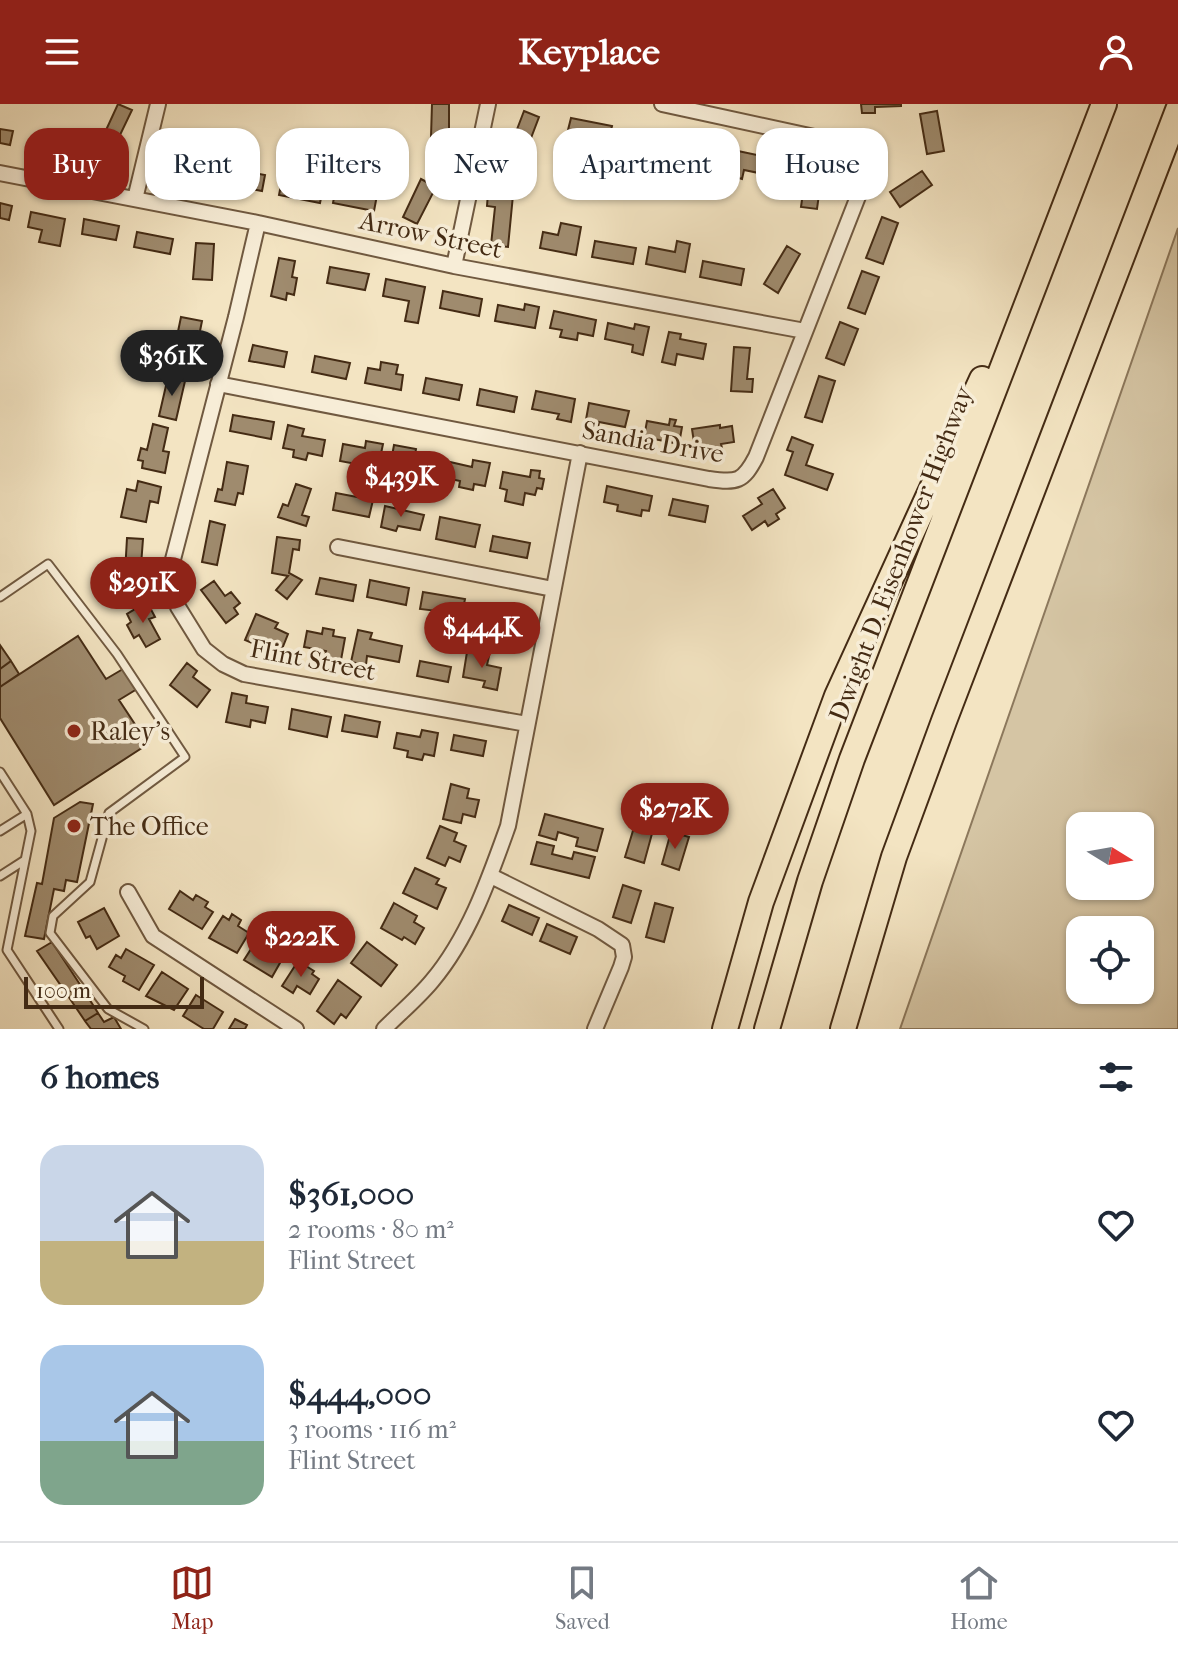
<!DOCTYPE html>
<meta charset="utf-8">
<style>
body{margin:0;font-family:"IM FELL French Canon",serif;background:#f6f6f7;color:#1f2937;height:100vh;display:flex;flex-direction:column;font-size:30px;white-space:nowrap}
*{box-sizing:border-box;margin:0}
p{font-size:26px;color:#747a83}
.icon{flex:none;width:44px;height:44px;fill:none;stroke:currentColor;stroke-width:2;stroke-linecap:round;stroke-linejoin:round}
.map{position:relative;height:925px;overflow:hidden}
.panel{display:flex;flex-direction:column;background:#fff;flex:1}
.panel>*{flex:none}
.guide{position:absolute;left:24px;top:24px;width:1130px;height:72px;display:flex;gap:16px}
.needle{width:52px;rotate:101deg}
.controls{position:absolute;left:1066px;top:708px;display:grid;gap:16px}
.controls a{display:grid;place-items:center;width:88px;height:88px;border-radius:16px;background:#fff;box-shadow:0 2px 6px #0004;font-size:40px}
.scale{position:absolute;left:24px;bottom:20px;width:180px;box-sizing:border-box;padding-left:8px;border:4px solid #442b14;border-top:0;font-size:22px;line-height:28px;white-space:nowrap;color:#442b14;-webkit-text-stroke:6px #f7edd7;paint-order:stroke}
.price{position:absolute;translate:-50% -68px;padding:0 18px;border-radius:28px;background:#8f2418;color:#fff;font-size:26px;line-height:52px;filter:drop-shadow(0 2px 4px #0008)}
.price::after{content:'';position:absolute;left:50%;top:48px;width:24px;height:18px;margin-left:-12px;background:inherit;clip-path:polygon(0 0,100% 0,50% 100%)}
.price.on{background:#222;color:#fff}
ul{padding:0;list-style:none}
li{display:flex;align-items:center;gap:24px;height:200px;padding:0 40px}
li span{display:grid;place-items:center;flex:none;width:224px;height:160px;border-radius:24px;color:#555}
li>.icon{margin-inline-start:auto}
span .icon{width:96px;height:96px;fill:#fffc;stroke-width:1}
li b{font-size:34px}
h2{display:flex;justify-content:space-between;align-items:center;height:96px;padding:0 40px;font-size:34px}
.tag{padding:0 28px;border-radius:24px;background:#fff;box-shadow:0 2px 6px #0004;font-size:28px;line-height:72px}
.tag.on{background:#8f2418;color:#fff}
header{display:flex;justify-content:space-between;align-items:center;height:104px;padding:0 40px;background:#8f2418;color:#fff;font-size:36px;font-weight:700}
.menu{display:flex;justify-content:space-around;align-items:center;height:112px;border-top:2px solid #e0e1e3;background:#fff;font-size:22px;color:#747a83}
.menu a{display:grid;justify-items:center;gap:4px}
.menu .on{color:#8f2418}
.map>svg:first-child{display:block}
.green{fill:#d5c5a4;stroke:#8c785c;stroke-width:2;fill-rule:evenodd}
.building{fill:#9f8b6e;stroke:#442b14;stroke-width:2}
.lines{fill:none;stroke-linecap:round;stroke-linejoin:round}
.lane-casing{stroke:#705940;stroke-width:11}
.street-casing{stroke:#705940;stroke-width:18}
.highway-casing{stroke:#442b14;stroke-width:28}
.lane{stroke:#f7edd7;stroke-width:7}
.street{stroke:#f7edd7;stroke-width:14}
.highway{stroke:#f3e4c2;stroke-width:24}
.poi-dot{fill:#8f2418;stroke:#f7edd7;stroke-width:3}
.labels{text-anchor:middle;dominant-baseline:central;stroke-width:7;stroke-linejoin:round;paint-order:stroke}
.street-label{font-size:26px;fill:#442b14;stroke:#f7edd7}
.poi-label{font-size:26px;fill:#442b14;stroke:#f7edd7;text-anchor:start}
</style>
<header><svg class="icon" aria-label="menu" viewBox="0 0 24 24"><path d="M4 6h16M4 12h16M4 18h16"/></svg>Keyplace<svg class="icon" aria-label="person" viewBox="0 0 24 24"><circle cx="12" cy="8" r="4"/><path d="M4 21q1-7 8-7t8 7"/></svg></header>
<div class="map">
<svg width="1178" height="925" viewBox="0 0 1178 925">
<rect width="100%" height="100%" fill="#f3e4c2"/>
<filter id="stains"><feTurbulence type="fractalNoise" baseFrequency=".0025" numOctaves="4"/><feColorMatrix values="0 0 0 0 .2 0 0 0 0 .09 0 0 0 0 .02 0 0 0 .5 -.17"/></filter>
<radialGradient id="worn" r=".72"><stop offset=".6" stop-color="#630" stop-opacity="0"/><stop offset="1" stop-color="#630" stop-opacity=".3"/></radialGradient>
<path class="green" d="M 1178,124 L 1178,925 L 900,925 ZM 1080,722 L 1140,722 L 1140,782 L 1080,782 ZM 1080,826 L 1140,826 L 1140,886 L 1080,886 Z"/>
<path class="building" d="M 118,0 L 132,6 L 108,56 L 95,50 Z
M 432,0 L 449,0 L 449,33 L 431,33 Z
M 861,0 L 901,0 L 901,2 L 875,3 L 875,9 L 862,9 Z
M 524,7 L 539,13 L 523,55 L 508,49 Z
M 937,7 L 944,47 L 927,50 L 920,10 Z
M 571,14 L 612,22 L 608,38 L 567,30 Z
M 0,25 L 13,27 L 10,41 L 0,39 Z
M 632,26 L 666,33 L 663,49 L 629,42 Z
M 37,31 L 67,37 L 64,51 L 34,45 Z
M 679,36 L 722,45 L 718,61 L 676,53 Z
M 180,38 L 196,41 L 191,63 L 206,66 L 203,79 L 173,73 Z
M 738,47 L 776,55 L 773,72 L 744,66 L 742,75 L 732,72 Z
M 807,59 L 823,61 L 817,105 L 801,103 Z
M 231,65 L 265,71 L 262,87 L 228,81 Z
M 922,67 L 932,81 L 900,103 L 890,88 Z
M 421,75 L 436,83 L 417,120 L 403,113 Z
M 282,76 L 323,84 L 320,99 L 279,91 Z
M 336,83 L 377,91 L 374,107 L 333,99 Z
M 488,89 L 513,91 L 508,143 L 491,141 L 495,103 L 487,102 Z
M 0,99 L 12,102 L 9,116 L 0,114 Z
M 31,108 L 65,115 L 60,142 L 39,138 L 42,126 L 28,123 Z
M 882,113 L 898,119 L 883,160 L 866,154 Z
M 84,115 L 119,122 L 116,136 L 82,130 Z
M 561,119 L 581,123 L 576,151 L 540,144 L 543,128 L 558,131 Z
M 137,128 L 173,135 L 170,150 L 134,143 Z
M 595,137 L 636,144 L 633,160 L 592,153 Z
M 677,137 L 690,140 L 685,168 L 646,160 L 649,143 L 675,148 Z
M 196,139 L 214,140 L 212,176 L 193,175 Z
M 787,142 L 800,150 L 778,189 L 764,180 Z
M 279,154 L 295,157 L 292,173 L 297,174 L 294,191 L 287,189 L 286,196 L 271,192 Z
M 703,157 L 744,165 L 741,181 L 700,173 Z
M 330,163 L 369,170 L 365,186 L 327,179 Z
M 862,167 L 879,173 L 865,210 L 848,204 Z
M 386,175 L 425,183 L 418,219 L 405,217 L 409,197 L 383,192 Z
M 443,187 L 482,195 L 479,212 L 440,204 Z
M 525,200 L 539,203 L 535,224 L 495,217 L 498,201 L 524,206 Z
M 554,207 L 596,216 L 593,232 L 578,229 L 577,236 L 560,233 L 562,226 L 550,224 Z
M 181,213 L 202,217 L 195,252 L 174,247 Z
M 840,218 L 858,225 L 844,261 L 826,254 Z
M 608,219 L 634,225 L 635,220 L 649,223 L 643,251 L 632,248 L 633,241 L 605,235 Z
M 669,228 L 681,230 L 680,235 L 706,240 L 703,255 L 677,250 L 675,261 L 662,258 Z
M 253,241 L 287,248 L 284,263 L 249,257 Z
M 734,243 L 750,244 L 747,275 L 753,275 L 752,288 L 731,287 Z
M 315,252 L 350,259 L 346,275 L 312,268 Z
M 381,258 L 398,261 L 396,270 L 403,271 L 401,286 L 365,279 L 368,264 L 380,266 Z
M 819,272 L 835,277 L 822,318 L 805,313 Z
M 168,273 L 185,277 L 176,316 L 159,312 Z
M 426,274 L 462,281 L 459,296 L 423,289 Z
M 480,285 L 517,293 L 514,308 L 477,301 Z
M 536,287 L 575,295 L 571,318 L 557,315 L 559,310 L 532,305 Z
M 589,299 L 629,307 L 625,323 L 599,318 L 598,324 L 585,321 Z
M 233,311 L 274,318 L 271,335 L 230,327 Z
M 670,315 L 676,316 L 674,322 L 682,323 L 679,340 L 644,333 L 647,317 L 669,321 Z
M 153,320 L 168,324 L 163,347 L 169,348 L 165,369 L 142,364 L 143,357 L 138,356 L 141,344 L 147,346 Z
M 288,321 L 304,325 L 302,332 L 325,336 L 322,352 L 308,349 L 306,356 L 293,353 L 294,346 L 283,344 Z
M 720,321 L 720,324 L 732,322 L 734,338 L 721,340 L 723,348 L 708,350 L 707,343 L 695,345 L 692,325 Z
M 792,333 L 813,341 L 806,361 L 833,370 L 827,386 L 785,371 L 793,348 L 787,346 Z
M 366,337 L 383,340 L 378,364 L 340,357 L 343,340 L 365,344 Z
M 394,341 L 416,345 L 415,351 L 431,354 L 428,370 L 390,363 Z
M 473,356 L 490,359 L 485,382 L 474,380 L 473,386 L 459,383 L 460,377 L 446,374 L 450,358 L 472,363 Z
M 227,358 L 248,362 L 243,390 L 238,389 L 235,401 L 215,397 L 218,385 L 222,386 Z
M 531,366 L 540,367 L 539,374 L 544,375 L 542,385 L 537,384 L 535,391 L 525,389 L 523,401 L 505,397 L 507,386 L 500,384 L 503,368 L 530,373 Z
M 138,377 L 161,383 L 158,399 L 150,397 L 146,418 L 121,413 L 127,385 L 136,387 Z
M 296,380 L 311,385 L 302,411 L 309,413 L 306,422 L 278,413 L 283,400 L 288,402 Z
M 607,382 L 652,392 L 649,407 L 642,406 L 641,412 L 617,407 L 618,401 L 604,398 Z
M 773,385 L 785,404 L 776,410 L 779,415 L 768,422 L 765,417 L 752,426 L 743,412 L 762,400 L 758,394 Z
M 336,389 L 373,396 L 369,413 L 333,406 Z
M 673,395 L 708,402 L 705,418 L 669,411 Z
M 385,402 L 424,411 L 420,426 L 398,422 L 396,427 L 381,423 Z
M 440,413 L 480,421 L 475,443 L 436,435 Z
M 210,417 L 225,421 L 217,461 L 202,458 Z
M 493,432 L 530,439 L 527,454 L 490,447 Z
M 277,433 L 300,436 L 299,446 L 293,445 L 289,469 L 302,476 L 287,495 L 276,486 L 288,472 L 272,469 Z
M 127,434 L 143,435 L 139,488 L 99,485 L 101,467 L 125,469 Z
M 320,474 L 356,481 L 353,497 L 316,490 Z
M 370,476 L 409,484 L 406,501 L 367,493 Z
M 214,477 L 225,492 L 231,488 L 240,499 L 234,504 L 238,510 L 226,519 L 201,486 Z
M 423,488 L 465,495 L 462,510 L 420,505 Z
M 147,498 L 155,513 L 149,515 L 160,535 L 146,543 L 139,531 L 134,534 L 127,521 L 131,518 L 127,510 Z
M 502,501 L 515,504 L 511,526 L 476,520 L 479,504 L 500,508 Z
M 256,510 L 278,519 L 275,524 L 288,530 L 282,545 L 261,536 L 259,542 L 245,536 Z
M 323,524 L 334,526 L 333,532 L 345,534 L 341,556 L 325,553 L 326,547 L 304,543 L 307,527 L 322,530 Z
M 358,526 L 372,529 L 370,535 L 402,542 L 399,558 L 367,552 L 366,561 L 351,558 Z
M 78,532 L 106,575 L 123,565 L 137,585 L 119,596 L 148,640 L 54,701 L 0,614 L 0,583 Z
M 0,541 L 11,557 L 0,565 Z
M 467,548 L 489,552 L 487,561 L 501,564 L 497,586 L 483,583 L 485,577 L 463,573 Z
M 11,557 L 19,570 L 0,583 L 0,565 Z
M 420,557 L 451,563 L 448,578 L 417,572 Z
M 187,559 L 197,567 L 193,573 L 210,586 L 197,603 L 170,581 Z
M 232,589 L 247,592 L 246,599 L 268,603 L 265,619 L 251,616 L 250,623 L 226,618 Z
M 292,605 L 331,613 L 327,633 L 289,625 Z
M 345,611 L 380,618 L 377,633 L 342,627 Z
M 422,626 L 438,629 L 434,652 L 424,650 L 422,656 L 407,653 L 408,647 L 394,644 L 397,629 L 420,633 Z
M 454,631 L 486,637 L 483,652 L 451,646 Z
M 451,680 L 469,685 L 467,694 L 479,696 L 475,713 L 463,710 L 461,719 L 443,715 Z
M 80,698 L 93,700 L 77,778 L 66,776 L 64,787 L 54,785 L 44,835 L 25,832 L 37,779 L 42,780 L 54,714 Z
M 545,710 L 603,725 L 597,747 L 576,742 L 578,734 L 558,728 L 556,736 L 539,731 Z
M 635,720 L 653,726 L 644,759 L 625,753 Z
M 440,722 L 457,729 L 454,737 L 466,742 L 460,758 L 449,753 L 445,762 L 427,754 Z
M 671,728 L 689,733 L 679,766 L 662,760 Z
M 537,738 L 554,742 L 552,750 L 572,755 L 574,748 L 595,753 L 589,774 L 531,760 Z
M 415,764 L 439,775 L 436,780 L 446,784 L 437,805 L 403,789 Z
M 623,781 L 641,787 L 631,819 L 613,813 Z
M 180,787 L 193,796 L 196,791 L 208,798 L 205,803 L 213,808 L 202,825 L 169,805 Z
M 394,799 L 417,812 L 414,818 L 424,824 L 415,840 L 404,833 L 402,836 L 381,824 Z
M 655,799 L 673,804 L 664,838 L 646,833 Z
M 509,801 L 539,814 L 532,831 L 502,817 Z
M 104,804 L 119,832 L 97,845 L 90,832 L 86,834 L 78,818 Z
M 232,810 L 241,816 L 238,822 L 249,829 L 237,849 L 209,834 L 223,812 L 229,816 Z
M 547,820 L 577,833 L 570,850 L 540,837 Z
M 258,834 L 285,850 L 272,873 L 244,856 Z
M 52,838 L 81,882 L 66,889 L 37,847 Z
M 367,838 L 397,861 L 381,882 L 351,859 Z
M 126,845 L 154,861 L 139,886 L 123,877 L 125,872 L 109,863 L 116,851 L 121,854 Z
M 298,857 L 314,867 L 312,870 L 319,875 L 310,890 L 297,882 L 293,889 L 282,882 Z
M 162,868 L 188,885 L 174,906 L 146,892 Z
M 338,876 L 361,893 L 346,914 L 341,910 L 334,920 L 317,907 Z
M 81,882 L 98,909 L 85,917 L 66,889 Z
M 196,891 L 223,908 L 213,925 L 204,925 L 183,912 Z
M 98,909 L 104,918 L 114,913 L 121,925 L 91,925 L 85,917 Z
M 235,915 L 247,921 L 245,925 L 229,925 Z"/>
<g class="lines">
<g class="lane-casing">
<path id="lane" d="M 0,493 L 48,460 L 117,550 L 185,653 L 109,709 L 90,778 L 53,812 L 50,829 L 108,905 L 144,925
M 0,668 L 27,710 L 31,727 L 7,846 L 59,925
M 0,727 L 27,710
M 0,772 L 25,756"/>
</g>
<g class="street-casing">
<path id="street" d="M 0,69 L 258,119 L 454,162 L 805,227
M 135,95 L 158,0
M 258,119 L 236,213 L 171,463 L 178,503 L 204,545 L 223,560 L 244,570 L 527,620
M 454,162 L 488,0
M 218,280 L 709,375 C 737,379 743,378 756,353 L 859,90 C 866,65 865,52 842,39 L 662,0
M 338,443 L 553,485
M 491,772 L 598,825 L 622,841 L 624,853 L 621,863 L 595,925
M 128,788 L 153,832 L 296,925
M 384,925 C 400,909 418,894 432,877 C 469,833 489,775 508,722 L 580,349"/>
</g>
<g class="highway-casing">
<path id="highway" d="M 725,925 L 761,798 L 837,592 L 982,275
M 767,925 L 810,777 L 852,655 L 1104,0
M 843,925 L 894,753 L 944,617 L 1178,6"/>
</g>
<use href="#lane" class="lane"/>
<use href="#street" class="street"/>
<use href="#highway" class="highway"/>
</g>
<g class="poi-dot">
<circle cx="74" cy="627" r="8"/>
<circle cx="74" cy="722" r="8"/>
</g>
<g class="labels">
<g class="street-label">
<text transform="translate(431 131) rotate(12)">Arrow Street</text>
<text transform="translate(653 338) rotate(10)">Sandia Drive</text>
<text transform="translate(901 450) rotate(-69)">Dwight D. Eisenhower Highway</text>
<text transform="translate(313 556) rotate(11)">Flint Street</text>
</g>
<g class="poi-label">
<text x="90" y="627">Raley's</text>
<text x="90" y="722">The Office</text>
</g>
</g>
<rect width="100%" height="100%" filter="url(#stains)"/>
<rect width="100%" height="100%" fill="url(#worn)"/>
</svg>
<div class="controls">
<a><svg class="needle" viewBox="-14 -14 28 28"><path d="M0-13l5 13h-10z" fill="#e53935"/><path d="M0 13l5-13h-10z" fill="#747a83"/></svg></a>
<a><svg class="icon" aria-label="locate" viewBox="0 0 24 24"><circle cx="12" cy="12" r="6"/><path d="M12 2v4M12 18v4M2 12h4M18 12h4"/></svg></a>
</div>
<div class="scale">100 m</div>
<b class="price on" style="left:172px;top:294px">$361K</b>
<b class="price" style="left:401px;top:415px">$439K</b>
<b class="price" style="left:143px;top:521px">$291K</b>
<b class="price" style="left:482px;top:566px">$444K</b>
<b class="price" style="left:675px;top:747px">$272K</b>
<b class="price" style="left:301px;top:875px">$222K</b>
<div class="guide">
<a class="tag on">Buy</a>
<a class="tag">Rent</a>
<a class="tag">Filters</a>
<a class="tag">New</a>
<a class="tag">Apartment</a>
<a class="tag">House</a>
</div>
</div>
<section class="panel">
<h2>6 homes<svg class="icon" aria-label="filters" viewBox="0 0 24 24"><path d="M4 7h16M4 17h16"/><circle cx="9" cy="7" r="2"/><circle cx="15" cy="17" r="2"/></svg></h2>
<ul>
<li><span style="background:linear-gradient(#c9d6e8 60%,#c2b280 0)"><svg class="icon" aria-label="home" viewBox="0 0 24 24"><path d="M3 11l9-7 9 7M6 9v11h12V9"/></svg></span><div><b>$361,000</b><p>2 rooms · 80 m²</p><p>Flint Street</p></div><svg class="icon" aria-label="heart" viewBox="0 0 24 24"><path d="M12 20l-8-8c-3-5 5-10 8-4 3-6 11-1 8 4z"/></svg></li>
<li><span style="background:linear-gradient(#a9c7e8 60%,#7fa58c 0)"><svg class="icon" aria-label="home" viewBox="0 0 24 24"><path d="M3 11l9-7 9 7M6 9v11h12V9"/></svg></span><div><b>$444,000</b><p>3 rooms · 116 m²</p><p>Flint Street</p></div><svg class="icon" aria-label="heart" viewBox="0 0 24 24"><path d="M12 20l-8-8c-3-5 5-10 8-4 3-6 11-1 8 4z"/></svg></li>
</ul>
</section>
<nav class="menu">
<a class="on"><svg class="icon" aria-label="map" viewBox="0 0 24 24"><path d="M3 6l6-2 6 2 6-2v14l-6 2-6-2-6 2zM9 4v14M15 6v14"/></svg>Map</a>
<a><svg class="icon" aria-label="saved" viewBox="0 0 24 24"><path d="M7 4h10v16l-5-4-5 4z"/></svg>Saved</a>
<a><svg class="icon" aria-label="home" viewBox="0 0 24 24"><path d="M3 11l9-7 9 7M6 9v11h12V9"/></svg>Home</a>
</nav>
